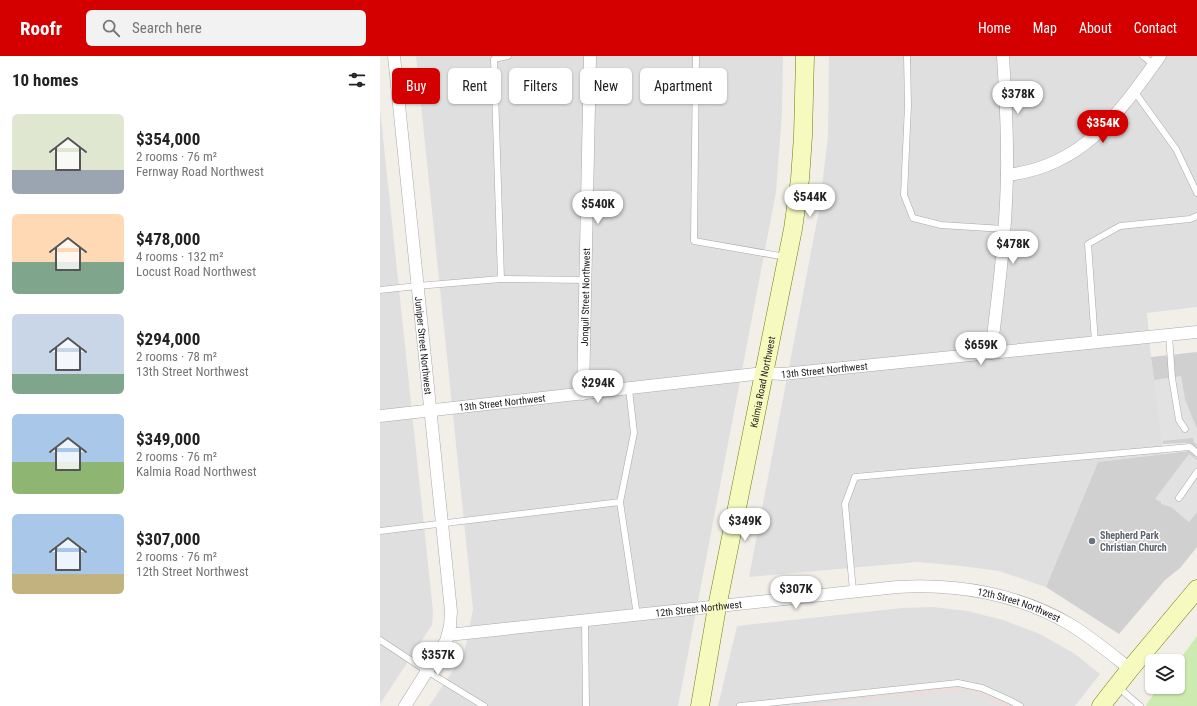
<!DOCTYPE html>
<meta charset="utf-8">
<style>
body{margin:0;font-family:"Roboto Condensed",sans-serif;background:#f2f2f2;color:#222;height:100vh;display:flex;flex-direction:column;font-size:15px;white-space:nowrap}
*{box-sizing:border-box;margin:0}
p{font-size:13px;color:#767676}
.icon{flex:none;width:22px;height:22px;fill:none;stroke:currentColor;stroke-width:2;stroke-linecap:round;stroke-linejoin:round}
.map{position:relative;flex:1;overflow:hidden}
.panel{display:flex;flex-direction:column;background:#fff;width:380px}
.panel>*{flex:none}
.guide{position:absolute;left:12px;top:12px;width:380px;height:36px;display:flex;gap:8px}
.tools{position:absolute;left:765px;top:598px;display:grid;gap:8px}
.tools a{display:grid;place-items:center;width:40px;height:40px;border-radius:6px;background:#fff;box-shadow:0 1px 3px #0004;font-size:20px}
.price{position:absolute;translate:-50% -34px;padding:0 9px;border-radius:14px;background:#fff;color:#222;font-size:13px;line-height:26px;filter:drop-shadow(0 1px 2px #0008)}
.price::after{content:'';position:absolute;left:50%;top:24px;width:12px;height:9px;margin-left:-6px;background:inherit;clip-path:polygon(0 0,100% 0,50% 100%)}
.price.on{background:#d40000;color:#fff}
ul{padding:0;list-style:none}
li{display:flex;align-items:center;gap:12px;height:100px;padding:0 12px}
li span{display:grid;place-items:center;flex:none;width:112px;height:80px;border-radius:6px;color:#555}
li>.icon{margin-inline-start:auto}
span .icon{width:48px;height:48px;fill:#fffc;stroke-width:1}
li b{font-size:17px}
h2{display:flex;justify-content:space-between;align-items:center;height:48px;padding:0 12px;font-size:17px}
.chip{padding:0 14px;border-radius:6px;background:#fff;box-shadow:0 1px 3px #0004;font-size:14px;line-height:36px}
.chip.on{background:#d40000;color:#fff}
header{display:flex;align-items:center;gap:24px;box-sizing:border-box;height:56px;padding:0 20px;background:#d40000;color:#fff}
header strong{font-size:19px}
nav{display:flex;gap:22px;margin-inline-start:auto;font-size:14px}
.search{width:280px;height:36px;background:#f2f2f2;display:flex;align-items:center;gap:10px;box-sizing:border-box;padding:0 14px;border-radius:6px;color:#767676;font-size:15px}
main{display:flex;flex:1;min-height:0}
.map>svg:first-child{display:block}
.residential{fill:#e0dfdf}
.commercial{fill:#f2dad9}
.religious{fill:#d0d0d0}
.grass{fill:#cdebb0}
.parking{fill:#e2e2e2}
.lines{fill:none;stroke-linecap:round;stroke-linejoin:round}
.lane-casing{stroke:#a9a9a9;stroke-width:7}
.street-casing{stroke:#a9a9a9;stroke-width:13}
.secondary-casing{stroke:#707d05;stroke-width:19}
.lane{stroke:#fff;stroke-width:6}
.street{stroke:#fff;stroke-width:12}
.secondary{stroke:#f7fabf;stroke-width:18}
.worship-dot{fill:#6b7280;stroke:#fff;stroke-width:1.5}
.labels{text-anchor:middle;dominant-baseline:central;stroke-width:3;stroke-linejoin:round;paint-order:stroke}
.street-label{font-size:10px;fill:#222;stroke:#fff}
.worship-label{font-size:10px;font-weight:bold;fill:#5b616d;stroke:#fff;text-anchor:start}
</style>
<header>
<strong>Roofr</strong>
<div class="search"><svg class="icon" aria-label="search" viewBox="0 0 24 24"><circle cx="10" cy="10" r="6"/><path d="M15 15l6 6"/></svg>Search here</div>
<nav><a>Home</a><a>Map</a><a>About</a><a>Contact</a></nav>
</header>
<main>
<section class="panel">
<h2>10 homes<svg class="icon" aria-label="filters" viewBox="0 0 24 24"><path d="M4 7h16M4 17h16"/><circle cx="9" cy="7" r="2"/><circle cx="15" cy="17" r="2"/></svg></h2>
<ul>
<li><span style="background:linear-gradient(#dfe7d0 70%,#9aa5b1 0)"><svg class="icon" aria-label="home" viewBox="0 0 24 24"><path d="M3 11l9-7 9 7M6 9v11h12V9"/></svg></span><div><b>$354,000</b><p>2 rooms · 76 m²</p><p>Fernway Road Northwest</p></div></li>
<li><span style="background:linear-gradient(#ffd9b3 60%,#7fa58c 0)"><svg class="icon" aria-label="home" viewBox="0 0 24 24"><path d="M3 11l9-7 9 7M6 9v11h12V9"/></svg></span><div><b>$478,000</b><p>4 rooms · 132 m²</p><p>Locust Road Northwest</p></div></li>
<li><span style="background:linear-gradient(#c9d6e8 75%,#7fa58c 0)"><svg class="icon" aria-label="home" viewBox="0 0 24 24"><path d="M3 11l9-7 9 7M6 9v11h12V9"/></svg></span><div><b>$294,000</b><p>2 rooms · 78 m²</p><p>13th Street Northwest</p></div></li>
<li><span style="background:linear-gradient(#a9c7e8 60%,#8fb573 0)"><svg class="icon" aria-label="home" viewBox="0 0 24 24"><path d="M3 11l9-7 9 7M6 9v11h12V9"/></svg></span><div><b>$349,000</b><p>2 rooms · 76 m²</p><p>Kalmia Road Northwest</p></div></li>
<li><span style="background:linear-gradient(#a9c7e8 75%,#c2b280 0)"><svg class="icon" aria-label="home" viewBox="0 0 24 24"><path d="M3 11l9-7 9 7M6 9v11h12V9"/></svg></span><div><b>$307,000</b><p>2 rooms · 76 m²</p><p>12th Street Northwest</p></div></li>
</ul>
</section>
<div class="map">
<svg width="817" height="650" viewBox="0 0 817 650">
<rect width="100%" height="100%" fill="#f2efe9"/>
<path class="residential" d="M 36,0 L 403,0 L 402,57 L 396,136 L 298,650 L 49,650 L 84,598 L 93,553 Z
M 449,0 L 817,0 L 817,251 L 767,257 L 771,301 L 784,398 L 718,406 L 666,531 L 619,515 L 582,510 L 538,506 L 369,521 L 439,154 L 448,81 Z
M 0,53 L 53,555 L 52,569 L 0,648 Z
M 552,551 L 587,555 L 623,564 L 660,578 L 695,598 L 720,618 L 695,650 L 630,650 L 601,637 L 575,632 L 426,650 L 338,650 L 357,570 L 522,552 Z"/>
<path class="commercial" d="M 575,632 L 601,637 L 630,650 L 426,650 Z"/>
<path class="religious" d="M 817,296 L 817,392 L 810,387 L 783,388 L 771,301 Z
M 809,395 L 817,402 L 817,491 L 800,512 L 785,524 L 739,578 L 666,531 L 718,406 Z"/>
<path class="grass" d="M 817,580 L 817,650 L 767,650 L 766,649 L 779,631 L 798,631 L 798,606 Z"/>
<path class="parking" d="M 801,320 L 805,343 L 817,373 L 817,389 L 814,386 L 813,382 L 782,385 L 774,324 Z
M 809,398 L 817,404 L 817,456 L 809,466 L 791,451 L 781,448 L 781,446 L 775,443 Z
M 575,634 L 599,638 L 624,650 L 435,650 Z"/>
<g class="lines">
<g class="lane-casing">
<path id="lane" d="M 316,0 L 314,185 L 406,201
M 527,0 L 528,49 L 524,139 L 533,162 L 561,169 L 624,173
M 763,0 L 774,9
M 754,35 L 796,93 L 817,137
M 121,223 L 114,3 L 128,0
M 0,234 L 37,230 L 121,223 L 205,224
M 789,279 L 792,322 L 799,364 L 805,373
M 715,286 L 708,188 L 740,170 L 810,163 L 817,160
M 249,333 L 254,377 L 240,446 L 257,559
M 799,442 L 817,416
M 0,475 L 240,446
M 473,535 L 465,448 L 475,421 L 810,391 L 817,397
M 205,565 L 206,650
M 0,584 L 47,615 L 104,650
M 738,631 L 760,650
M 360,650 L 578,627 L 602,632 L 631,645 L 640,650"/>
</g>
<g class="street-casing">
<g id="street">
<path id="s1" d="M 14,0 L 71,555 L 70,570 L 66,585 L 25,650"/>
<path d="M 627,119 C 704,110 738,58 780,0"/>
<path d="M 611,297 C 619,231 628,164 627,97 C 627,65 625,32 623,0"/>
<path id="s2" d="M 203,338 L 210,0"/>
<path id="s3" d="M 0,360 L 384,317 L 403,318 L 817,276"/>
<path id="s4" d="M 68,579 L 517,531 C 577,527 639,538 691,569 C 712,582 731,598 750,613"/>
</g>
</g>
<g class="secondary-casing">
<g id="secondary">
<path id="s5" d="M 320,650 L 337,551 L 413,173 L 420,123 L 423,80 L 425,0"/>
<path d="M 721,650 L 750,613 L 817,533"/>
</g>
</g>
<use href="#lane" class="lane"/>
<use href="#street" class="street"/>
<use href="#secondary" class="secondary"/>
</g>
<circle class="worship-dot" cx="712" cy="485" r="4"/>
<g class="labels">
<g class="street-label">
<text stroke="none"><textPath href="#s2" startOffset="97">Jonquil Street Northwest</textPath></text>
<text stroke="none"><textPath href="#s1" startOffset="291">Juniper Street Northwest</textPath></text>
<text stroke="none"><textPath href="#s3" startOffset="447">13th Street Northwest</textPath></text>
<text stroke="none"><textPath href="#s5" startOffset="330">Kalmia Road Northwest</textPath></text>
<text stroke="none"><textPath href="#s3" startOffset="123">13th Street Northwest</textPath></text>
<text stroke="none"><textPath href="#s4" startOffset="576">12th Street Northwest</textPath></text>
<text stroke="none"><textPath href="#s4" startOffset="252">12th Street Northwest</textPath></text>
</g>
<g class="worship-label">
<text x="720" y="479">Shepherd Park<tspan x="720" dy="12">Christian Church</tspan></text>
</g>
</g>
</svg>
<div class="tools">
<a><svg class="icon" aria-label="layers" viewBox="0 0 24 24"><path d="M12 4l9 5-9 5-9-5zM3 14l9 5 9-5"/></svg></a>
</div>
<b class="price" style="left:638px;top:59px">$378K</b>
<b class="price on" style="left:723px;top:88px">$354K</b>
<b class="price" style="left:430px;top:162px">$544K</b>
<b class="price" style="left:218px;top:169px">$540K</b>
<b class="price" style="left:633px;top:209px">$478K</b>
<b class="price" style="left:601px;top:310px">$659K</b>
<b class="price" style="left:218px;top:348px">$294K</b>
<b class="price" style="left:365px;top:486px">$349K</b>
<b class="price" style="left:416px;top:554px">$307K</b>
<b class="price" style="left:58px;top:620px">$357K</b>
<div class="guide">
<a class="chip on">Buy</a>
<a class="chip">Rent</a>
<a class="chip">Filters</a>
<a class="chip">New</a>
<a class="chip">Apartment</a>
</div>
</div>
</main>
